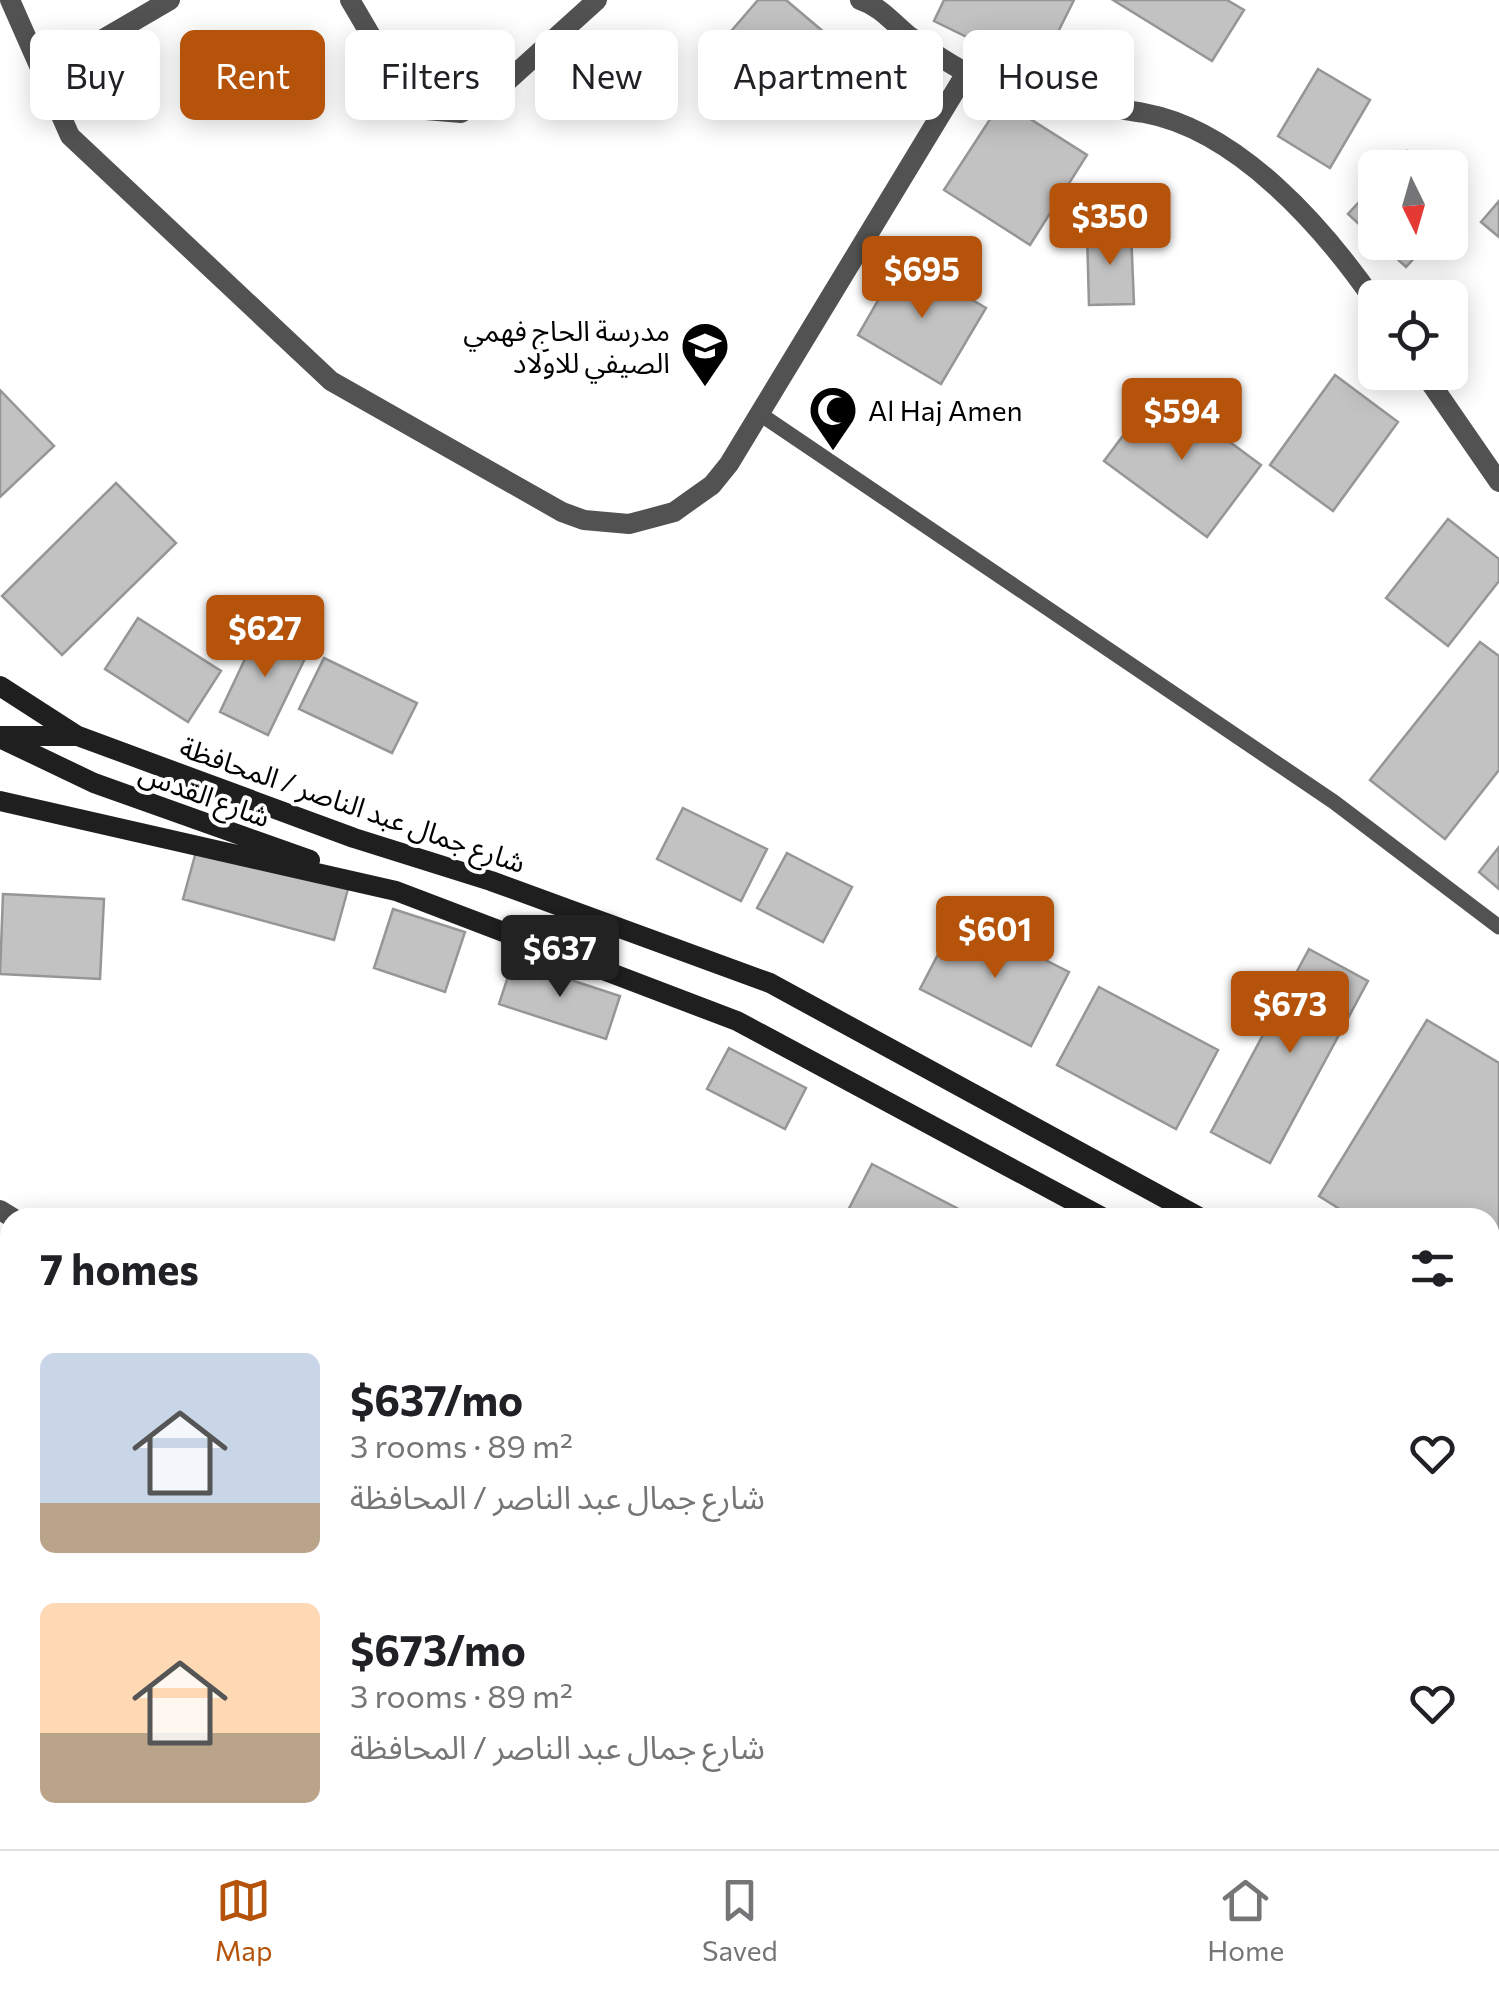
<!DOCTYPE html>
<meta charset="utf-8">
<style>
body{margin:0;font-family:Commissioner,"Noto Sans Arabic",sans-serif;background:#f6f6f6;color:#202124;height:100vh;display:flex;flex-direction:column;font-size:38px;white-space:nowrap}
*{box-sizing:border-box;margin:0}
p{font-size:32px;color:#757577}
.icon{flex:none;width:55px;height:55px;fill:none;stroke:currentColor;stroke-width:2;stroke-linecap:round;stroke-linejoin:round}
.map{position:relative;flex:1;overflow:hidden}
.side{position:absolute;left:0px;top:1208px;width:1500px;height:642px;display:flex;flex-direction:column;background:#fff;border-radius:30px 30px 0 0;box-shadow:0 5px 25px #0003}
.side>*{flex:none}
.guide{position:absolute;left:30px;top:30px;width:1440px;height:90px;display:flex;gap:20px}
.needle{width:65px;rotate:175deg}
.controls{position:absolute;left:1358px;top:150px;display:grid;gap:20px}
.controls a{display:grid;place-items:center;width:110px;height:110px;border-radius:15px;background:#fff;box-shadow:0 5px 25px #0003;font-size:50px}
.price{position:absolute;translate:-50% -85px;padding:0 22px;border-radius:10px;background:#b45309;color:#fff;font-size:32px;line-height:65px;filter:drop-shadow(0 2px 5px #0008)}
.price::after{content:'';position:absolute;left:50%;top:60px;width:30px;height:22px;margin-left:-15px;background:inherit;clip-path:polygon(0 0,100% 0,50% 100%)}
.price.on{background:#222;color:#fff}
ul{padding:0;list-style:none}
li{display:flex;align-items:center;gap:30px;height:250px;padding:0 40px}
li span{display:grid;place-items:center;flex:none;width:280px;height:200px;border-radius:15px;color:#555}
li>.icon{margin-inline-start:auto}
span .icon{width:120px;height:120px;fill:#fffc;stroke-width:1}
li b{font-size:42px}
h2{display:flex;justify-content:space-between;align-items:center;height:120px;padding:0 40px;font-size:42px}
.pill{padding:0 35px;border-radius:15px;background:#fff;box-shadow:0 5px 25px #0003;font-size:35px;line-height:90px}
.pill.on{background:#b45309;color:#fff}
.tabs{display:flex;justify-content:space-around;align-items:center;height:140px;border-top:2px solid #e0e0e0;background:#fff;font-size:28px;color:#757577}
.tabs a{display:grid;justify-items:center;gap:5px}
.tabs .on{color:#b45309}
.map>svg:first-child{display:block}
.building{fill:#c2c2c2;stroke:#969696;stroke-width:2.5}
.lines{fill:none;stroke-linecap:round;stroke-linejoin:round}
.lane{stroke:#525252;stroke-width:15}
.street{stroke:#525252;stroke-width:20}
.secondary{stroke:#1f1f1f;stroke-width:20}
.labels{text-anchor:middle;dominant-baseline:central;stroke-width:8;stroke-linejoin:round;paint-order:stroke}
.poi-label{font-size:28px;fill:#000;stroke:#fff;text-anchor:end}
.street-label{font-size:28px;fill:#000;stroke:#fff}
</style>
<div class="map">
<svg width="1499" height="1849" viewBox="0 0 1499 1849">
<rect width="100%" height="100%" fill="#fff"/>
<path class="building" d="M 758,0 L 786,0 L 832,39 L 788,89 L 726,37 Z
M 944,0 L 1074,0 L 1038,72 L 934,21 Z
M 1113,0 L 1227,0 L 1244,10 L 1212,61 Z
M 1318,69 L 1370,100 L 1330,168 L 1278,136 Z
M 1002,101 L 1087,155 L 1030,245 L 944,190 Z
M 1407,151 L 1426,168 L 1391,168 Z
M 1375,185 L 1375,239 L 1348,214 Z
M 1499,201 L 1499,237 L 1481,222 Z
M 1131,231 L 1134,304 L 1089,305 L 1087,233 Z
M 1379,242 L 1429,242 L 1406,267 Z
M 902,259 L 986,308 L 941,384 L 858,335 Z
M 1335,375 L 1398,422 L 1333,511 L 1270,465 Z
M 1158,389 L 1261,465 L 1207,537 L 1104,461 Z
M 0,390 L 54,446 L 0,497 Z
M 116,483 L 176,543 L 62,655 L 2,596 Z
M 1448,519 L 1499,559 L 1499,581 L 1448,646 L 1386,598 Z
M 138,618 L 221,671 L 188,722 L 105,669 Z
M 261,625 L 310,648 L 268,735 L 220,712 Z
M 1480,642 L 1499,656 L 1499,770 L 1445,839 L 1370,780 Z
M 324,658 L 417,703 L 392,753 L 299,709 Z
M 683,808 L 767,849 L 741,901 L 657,859 Z
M 1499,847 L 1499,889 L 1479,872 Z
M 197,848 L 348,889 L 334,940 L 183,899 Z
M 787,853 L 852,887 L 823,942 L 757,908 Z
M 3,894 L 104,899 L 100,979 L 0,974 Z
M 393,909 L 465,932 L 445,992 L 374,968 Z
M 958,916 L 1069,972 L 1031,1046 L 920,989 Z
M 1309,949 L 1368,981 L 1270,1163 L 1211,1132 Z
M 513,961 L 620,996 L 606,1039 L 499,1004 Z
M 1099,987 L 1218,1050 L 1176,1129 L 1057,1065 Z
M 1427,1020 L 1499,1063 L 1499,1307 L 1490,1302 L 1490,1218 L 1354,1218 L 1319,1196 Z
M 729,1048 L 806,1088 L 785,1129 L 707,1089 Z
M 872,1164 L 976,1218 L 844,1218 Z"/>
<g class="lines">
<path class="lane" d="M 760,414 L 1334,802 L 1499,927"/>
<path class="street" d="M 10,0 L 70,136 L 331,381 L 562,512 L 584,520 L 629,524 L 674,512 L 712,485 L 729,464 L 966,73
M 350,0 L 414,109 L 461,113 L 503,85 L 597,0
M 860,0 C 881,7 891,21 908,35 C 935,55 963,73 994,86 C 1043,106 1092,104 1144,113 C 1238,130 1323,227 1375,302
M 43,74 L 170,0
M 1423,372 L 1499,482
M 0,1210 L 13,1218
M 0,1786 L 10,1788
M 230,1840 L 268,1849
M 878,1849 L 881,1840"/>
<path class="secondary" d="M 0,686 L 76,735
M 0,736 L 78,736 L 354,838 L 491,881 L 770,983 L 1201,1218
M 2,739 L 94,783 L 310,860
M 0,801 L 396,891 L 737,1021 L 1104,1218
M 1490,1393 L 1499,1398
M 1490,1476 L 1499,1482
M 1322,1849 L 1324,1840"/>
</g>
<defs>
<g id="school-pin" transform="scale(2.5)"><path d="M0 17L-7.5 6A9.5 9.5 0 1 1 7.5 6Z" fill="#000" stroke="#fff"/><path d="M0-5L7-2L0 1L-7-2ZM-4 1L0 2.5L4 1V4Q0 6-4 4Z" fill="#fff"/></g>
<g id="mosque-pin" transform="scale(2.5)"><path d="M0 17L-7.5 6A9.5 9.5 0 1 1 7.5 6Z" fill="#000" stroke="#fff"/><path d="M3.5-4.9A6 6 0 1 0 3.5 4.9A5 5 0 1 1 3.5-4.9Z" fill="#fff"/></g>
</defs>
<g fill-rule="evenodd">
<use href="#school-pin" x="705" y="346"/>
<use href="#mosque-pin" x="833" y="410"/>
</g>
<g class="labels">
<g class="poi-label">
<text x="670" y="330">مدرسة الحاج فهمي<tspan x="670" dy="32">الصيفي للاولاد</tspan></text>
<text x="868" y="410" text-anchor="start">Al Haj Amen</text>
</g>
<g class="street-label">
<text transform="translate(205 794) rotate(20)">شارع القدس</text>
<text transform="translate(353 804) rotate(19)">شارع جمال عبد الناصر / المحافظة</text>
</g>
</g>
</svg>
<div class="controls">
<a><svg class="needle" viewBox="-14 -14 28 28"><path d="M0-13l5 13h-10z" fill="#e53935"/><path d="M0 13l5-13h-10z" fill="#757577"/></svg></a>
<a><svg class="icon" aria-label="locate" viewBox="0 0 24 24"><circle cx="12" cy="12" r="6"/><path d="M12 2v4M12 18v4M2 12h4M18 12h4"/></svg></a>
</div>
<b class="price" style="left:1110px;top:268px">$350</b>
<b class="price" style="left:922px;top:321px">$695</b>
<b class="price" style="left:1182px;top:463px">$594</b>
<b class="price" style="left:265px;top:680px">$627</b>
<b class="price" style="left:995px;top:981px">$601</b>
<b class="price on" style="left:560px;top:1000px">$637</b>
<b class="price" style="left:1290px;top:1056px">$673</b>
<div class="guide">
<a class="pill">Buy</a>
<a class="pill on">Rent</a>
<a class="pill">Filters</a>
<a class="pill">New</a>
<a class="pill">Apartment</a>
<a class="pill">House</a>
</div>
<section class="side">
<h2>7 homes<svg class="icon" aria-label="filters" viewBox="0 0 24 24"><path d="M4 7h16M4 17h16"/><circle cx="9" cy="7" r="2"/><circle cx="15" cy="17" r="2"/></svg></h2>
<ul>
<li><span style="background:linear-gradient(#c9d6e8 75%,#b9a48a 0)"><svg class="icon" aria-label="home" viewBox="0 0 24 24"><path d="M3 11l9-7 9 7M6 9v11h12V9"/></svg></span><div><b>$637/mo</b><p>3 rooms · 89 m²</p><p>شارع جمال عبد الناصر / المحافظة</p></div><svg class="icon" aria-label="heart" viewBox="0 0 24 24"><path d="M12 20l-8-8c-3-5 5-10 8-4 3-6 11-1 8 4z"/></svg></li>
<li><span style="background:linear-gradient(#ffd9b3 65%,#b9a48a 0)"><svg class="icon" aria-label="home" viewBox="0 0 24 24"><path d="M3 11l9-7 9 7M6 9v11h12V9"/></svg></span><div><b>$673/mo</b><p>3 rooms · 89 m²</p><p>شارع جمال عبد الناصر / المحافظة</p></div><svg class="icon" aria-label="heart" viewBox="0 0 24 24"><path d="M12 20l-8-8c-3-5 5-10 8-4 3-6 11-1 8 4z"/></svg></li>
</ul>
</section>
</div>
<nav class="tabs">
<a class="on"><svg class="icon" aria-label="map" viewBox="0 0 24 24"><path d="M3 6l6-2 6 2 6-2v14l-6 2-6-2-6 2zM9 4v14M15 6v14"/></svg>Map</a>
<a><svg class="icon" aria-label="saved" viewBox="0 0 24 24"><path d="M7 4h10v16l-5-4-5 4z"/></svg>Saved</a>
<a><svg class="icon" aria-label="home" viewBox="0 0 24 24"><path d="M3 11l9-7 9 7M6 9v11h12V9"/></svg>Home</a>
</nav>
